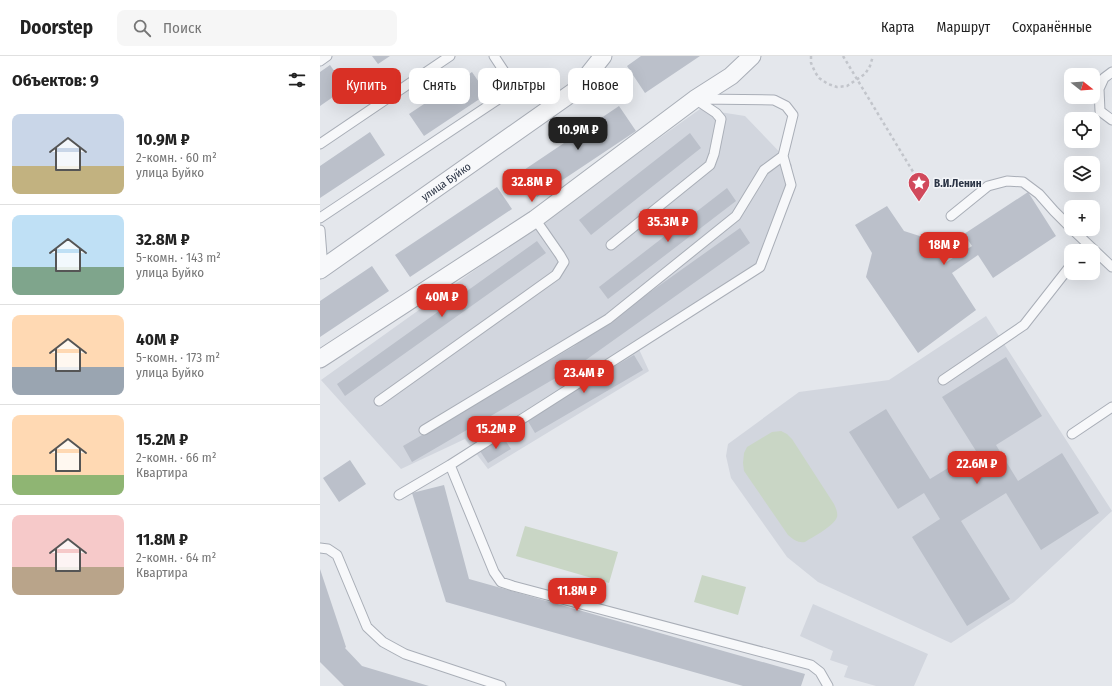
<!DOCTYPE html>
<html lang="ru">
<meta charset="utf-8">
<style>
body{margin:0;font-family:"Fira Sans Condensed",sans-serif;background:#f6f6f6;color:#222;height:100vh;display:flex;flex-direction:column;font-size:15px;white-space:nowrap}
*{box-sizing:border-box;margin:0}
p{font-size:13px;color:#767676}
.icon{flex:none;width:22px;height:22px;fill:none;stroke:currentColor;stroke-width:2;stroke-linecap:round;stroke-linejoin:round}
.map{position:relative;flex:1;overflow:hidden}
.side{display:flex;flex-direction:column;background:#fff;width:320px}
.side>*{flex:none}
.hud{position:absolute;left:12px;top:12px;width:380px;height:36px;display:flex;gap:8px}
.needle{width:26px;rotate:107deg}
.tools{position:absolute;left:744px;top:12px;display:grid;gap:8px}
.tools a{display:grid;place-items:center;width:36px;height:36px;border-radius:8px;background:#fff;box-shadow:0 4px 16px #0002;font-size:20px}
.price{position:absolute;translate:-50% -34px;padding:0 9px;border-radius:8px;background:#d93025;color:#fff;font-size:13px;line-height:26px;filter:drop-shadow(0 1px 2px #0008)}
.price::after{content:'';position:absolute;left:50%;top:24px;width:12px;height:9px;margin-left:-6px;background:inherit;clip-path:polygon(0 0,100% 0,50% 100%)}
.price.on{background:#222;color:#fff}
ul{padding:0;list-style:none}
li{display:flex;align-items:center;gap:12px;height:100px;padding:0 12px}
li+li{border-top:1px solid #e0e0e0}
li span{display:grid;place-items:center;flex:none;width:112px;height:80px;border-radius:8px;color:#555}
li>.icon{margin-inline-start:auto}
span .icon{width:48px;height:48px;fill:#fffc;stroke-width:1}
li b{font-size:17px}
h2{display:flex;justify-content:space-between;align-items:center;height:48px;padding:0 12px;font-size:17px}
.pill{padding:0 14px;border-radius:8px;background:#fff;box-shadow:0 4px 16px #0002;font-size:14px;line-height:36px}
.pill.on{background:#d93025;color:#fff}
header{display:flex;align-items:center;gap:24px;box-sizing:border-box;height:56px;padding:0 20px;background:#fff;border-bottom:1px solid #e0e0e0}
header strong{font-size:19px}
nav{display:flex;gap:22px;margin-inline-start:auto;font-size:14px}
.search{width:280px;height:36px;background:#f6f6f6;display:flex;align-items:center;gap:10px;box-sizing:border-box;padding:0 14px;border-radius:8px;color:#767676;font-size:15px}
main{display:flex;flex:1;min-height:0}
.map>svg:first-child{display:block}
.built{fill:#d2d6de}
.green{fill:#c9d6c5}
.building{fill:#bbc0ca}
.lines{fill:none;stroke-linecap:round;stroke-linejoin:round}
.service-casing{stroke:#a9aeb7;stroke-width:11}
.minor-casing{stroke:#a9aeb7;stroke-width:19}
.path{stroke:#c2c5cb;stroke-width:2.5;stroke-dasharray:3 3;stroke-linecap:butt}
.service{stroke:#f7f8fa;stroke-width:9}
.minor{stroke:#f7f8fa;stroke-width:17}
.labels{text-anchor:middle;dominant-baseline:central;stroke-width:3;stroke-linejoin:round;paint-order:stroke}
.street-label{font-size:11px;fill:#2b3445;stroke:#f4f6f9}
.poi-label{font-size:11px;font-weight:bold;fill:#2b3445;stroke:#f4f6f9;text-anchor:start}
</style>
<header>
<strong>Doorstep</strong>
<div class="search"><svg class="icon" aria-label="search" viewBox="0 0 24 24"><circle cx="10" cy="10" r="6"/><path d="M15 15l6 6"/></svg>Поиск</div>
<nav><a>Карта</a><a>Маршрут</a><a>Сохранённые</a></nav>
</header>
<main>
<section class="side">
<h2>Объектов: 9<svg class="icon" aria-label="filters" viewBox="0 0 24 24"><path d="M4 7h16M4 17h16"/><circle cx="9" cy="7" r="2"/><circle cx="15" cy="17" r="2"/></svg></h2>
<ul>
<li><span style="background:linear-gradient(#c9d6e8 65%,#c2b280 0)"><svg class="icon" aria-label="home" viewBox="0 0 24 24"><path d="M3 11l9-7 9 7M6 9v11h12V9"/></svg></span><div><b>10.9M ₽</b><p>2-комн. · 60 m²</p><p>улица Буйко</p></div></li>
<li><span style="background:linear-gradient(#bfe0f5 65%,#7fa58c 0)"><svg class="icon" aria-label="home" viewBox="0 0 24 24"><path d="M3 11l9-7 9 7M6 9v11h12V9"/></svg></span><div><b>32.8M ₽</b><p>5-комн. · 143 m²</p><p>улица Буйко</p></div></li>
<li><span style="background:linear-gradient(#ffd9b3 65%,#9aa5b1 0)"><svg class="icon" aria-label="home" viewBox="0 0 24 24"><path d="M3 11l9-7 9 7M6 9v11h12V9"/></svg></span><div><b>40M ₽</b><p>5-комн. · 173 m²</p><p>улица Буйко</p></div></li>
<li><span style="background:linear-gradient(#ffd9b3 75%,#8fb573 0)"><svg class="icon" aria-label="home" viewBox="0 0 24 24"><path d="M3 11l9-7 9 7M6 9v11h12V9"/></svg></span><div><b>15.2M ₽</b><p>2-комн. · 66 m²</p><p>Квартира</p></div></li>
<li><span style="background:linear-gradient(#f6c9c9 65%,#b9a48a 0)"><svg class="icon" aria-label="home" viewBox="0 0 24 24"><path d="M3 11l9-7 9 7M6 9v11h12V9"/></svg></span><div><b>11.8M ₽</b><p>2-комн. · 64 m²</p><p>Квартира</p></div></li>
</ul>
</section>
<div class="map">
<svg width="792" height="630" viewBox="0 0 792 630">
<rect width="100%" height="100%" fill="#e4e7ec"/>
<path class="built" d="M 380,53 L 425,60 L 472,109 L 442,213 L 317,289 L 329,315 L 168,413 L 145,383 L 81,413 L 1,324 Z
M 666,260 L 792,455 L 694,546 L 631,587 L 498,526 L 467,501 L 411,422 L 406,400 L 408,388 L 479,336 L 569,324 Z
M 493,548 L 608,598 L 594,630 L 556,630 L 524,621 L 528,610 L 510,604 L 513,595 L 480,580 Z"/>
<path class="green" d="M 461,375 L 467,378 L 472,383 L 514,448 C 516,452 518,457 517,461 C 514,470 493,481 485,486 C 478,487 474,484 468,479 L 424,415 L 423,407 L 424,397 L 427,391 L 452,376 Z
M 205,470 L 298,496 L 289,527 L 196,500 Z
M 382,519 L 426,531 L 418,559 L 374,546 Z"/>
<path class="building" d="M 52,0 L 70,0 L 58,8 Z
M 321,0 L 380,0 L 325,37 L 307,10 Z
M 10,9 L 26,32 L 0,50 L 0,16 Z
M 152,16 L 167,38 L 104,80 L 89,58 Z
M 299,50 L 316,75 L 217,141 L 201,116 Z
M 50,76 L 65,99 L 0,142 L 0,110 Z
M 370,77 L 381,92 L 271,179 L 259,164 Z
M 177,131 L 192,153 L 90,221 L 75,199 Z
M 407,132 L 416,145 L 288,243 L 279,231 Z
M 708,136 L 736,180 L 673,222 L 658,199 L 632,217 L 656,254 L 598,297 L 546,221 L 552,197 L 535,169 L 567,150 L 584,175 L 609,183 L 625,207 L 652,190 L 644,178 Z
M 420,172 L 430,187 L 263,306 L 92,406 L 83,390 L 253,291 Z
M 217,185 L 226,197 L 25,340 L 17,328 Z
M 52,210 L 69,235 L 0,281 L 0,245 Z
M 314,299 L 323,314 L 215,377 L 206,362 Z
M 686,301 L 722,360 L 676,389 L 698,425 L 742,397 L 779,457 L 721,494 L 686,437 L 641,465 L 690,543 L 647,570 L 592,481 L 620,463 L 604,437 L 578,453 L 529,376 L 566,353 L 610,423 L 656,395 L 622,341 Z
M 183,381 L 191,393 L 168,407 L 160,395 Z
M 30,404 L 46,428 L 19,446 L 3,422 Z
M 124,429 L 149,523 L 485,618 L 481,630 L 423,630 L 126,546 L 92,437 Z
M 0,513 L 26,591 L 25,592 L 42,610 L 109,630 L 24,630 L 0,606 Z"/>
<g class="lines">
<g class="service-casing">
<path id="service" d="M 0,5 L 7,0
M 792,16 L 784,22 L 779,33 L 780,55 L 792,64
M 0,88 L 130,0
M 631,160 L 668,130 L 687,125 L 703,126 L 719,138 L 734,155 L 751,172
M 0,162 L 195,32 L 174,0
M 752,173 L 792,211
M 0,174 L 3,212
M 291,189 L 390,109 L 394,98 L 401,63 L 396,57 L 375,43
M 623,324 L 704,269 L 751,209
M 59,345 L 236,219 L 244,206 L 240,199 L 215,163
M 104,374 L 288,263 L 416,160 L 444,114 L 463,100 L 473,59 L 466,50 L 454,44 L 380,43
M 752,378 L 792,351
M 130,409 L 174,516 L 181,526 L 193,530 L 491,609 L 500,616 L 508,630
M 79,439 L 130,409 L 440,211 L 471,129 L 463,100
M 0,492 L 8,493 L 17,499 L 47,571 L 63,586 L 85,598 L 181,630"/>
</g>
<g class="minor-casing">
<g id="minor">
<path id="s1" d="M 0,214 L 256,34 L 283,0"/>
<path d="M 0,303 L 215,163 L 375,43 L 411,20 L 432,0"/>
</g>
</g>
<path class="path" d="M 491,0 L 491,7 L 495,16 L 499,22 L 508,28 L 517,31 L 527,30 L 545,18 L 550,10 L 553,0
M 523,0 L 598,124"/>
<use href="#service" class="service"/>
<use href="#minor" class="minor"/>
</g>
<defs>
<g id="sight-pin" transform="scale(1.15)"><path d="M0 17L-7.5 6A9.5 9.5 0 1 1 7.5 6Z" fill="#d1495b" stroke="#f4f6f9"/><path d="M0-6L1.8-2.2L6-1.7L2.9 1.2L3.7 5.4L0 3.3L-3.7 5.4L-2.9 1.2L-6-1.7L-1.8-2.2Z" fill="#fff"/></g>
</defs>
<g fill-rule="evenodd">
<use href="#sight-pin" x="599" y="127"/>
</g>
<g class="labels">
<g class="street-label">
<text stroke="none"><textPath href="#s1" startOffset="154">улица Буйко</textPath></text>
</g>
<g class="poi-label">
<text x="614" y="127">В.И.Ленин</text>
</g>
</g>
</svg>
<div class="tools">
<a><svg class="needle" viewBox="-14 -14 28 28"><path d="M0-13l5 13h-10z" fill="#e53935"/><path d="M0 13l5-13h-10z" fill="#767676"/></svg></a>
<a><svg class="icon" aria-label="locate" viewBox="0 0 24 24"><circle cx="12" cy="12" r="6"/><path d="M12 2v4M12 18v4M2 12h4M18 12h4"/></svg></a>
<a><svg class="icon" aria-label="layers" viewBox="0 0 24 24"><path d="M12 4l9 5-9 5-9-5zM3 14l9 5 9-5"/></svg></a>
<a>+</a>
<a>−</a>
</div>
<b class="price on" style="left:258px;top:95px">10.9M ₽</b>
<b class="price" style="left:212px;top:147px">32.8M ₽</b>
<b class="price" style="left:348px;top:187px">35.3M ₽</b>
<b class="price" style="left:624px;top:210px">18M ₽</b>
<b class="price" style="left:122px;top:262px">40M ₽</b>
<b class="price" style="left:264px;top:338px">23.4M ₽</b>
<b class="price" style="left:176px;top:394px">15.2M ₽</b>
<b class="price" style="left:657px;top:429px">22.6M ₽</b>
<b class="price" style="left:257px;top:556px">11.8M ₽</b>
<div class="hud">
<a class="pill on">Купить</a>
<a class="pill">Снять</a>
<a class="pill">Фильтры</a>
<a class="pill">Новое</a>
</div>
</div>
</main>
